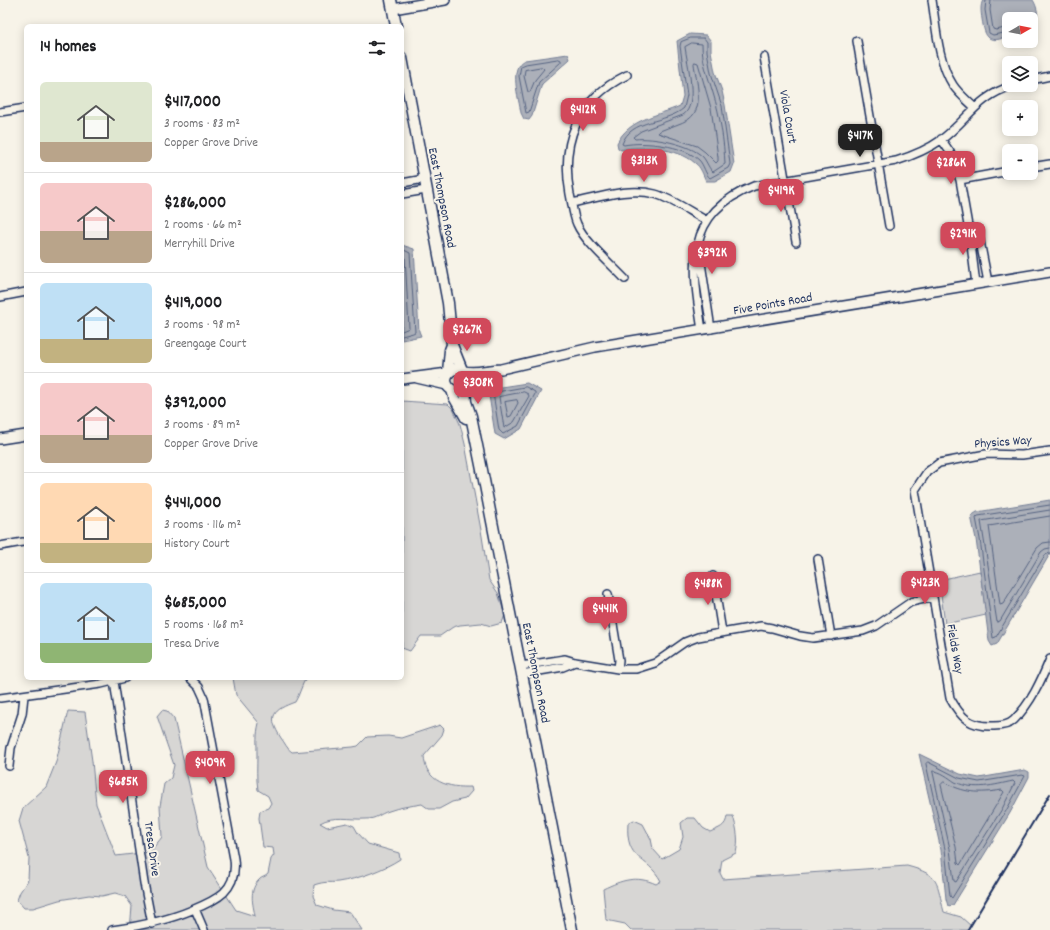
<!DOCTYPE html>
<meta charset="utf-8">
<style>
body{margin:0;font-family:Dekko,sans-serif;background:#f2f2f2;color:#202124;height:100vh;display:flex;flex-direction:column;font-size:15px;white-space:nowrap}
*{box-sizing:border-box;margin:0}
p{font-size:13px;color:#757577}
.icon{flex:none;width:22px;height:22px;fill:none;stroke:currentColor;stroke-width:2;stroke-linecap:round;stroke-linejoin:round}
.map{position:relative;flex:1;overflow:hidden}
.panel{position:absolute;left:24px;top:24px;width:380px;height:656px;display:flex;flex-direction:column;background:#fff;border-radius:6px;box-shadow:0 2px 10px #0003}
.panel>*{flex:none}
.needle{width:26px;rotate:81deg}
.controls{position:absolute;left:1002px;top:12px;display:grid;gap:8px}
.controls a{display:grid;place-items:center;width:36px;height:36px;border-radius:6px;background:#fff;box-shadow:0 2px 10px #0003;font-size:20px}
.price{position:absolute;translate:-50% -34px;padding:0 9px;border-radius:8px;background:#d1495b;color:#fff;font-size:13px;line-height:26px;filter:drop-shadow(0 1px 2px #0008)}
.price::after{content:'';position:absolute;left:50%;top:24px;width:12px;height:9px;margin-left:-6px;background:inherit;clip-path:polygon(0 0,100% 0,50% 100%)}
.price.selected{background:#222;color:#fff}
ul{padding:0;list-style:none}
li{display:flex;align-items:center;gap:12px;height:100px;padding:0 16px}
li+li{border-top:1px solid #e0e0e0}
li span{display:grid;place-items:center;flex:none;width:112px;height:80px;border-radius:6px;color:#555}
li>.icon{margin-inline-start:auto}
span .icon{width:48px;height:48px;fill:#fffc;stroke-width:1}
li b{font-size:17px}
h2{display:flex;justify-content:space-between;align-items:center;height:48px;padding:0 16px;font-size:17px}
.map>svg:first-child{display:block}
.green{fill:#d7d6d4;stroke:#798299}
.water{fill:#acb0b9;stroke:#727c95}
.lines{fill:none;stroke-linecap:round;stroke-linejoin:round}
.shore{stroke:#556382;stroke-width:1}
.minor-casing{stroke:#1b2f5e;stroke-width:10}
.tertiary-casing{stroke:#1b2f5e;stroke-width:12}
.secondary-casing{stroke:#1b2f5e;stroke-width:13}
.minor{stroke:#f7f3e8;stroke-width:7}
.tertiary{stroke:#f7f3e8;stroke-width:9}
.secondary{stroke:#f7f3e8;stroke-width:10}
.rail{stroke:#1b2f5e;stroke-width:2}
.labels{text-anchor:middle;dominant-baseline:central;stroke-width:4;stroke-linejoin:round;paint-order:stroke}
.street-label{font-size:13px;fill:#1b2f5e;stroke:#f7f3e8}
</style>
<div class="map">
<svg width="1050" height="930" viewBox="0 0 1050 930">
<rect width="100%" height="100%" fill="#f7f3e8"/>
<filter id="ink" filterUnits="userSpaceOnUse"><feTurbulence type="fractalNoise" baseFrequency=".025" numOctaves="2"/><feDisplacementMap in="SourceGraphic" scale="8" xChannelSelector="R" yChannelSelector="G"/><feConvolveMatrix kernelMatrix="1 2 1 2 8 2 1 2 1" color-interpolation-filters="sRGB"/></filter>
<g filter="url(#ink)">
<path class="green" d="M 402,401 L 448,404 L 453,409 L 460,424 L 465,444 L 481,530 L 489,580 L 498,593 L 505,615 L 502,623 L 491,626 L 481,623 L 460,625 L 453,627 L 440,636 L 421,636 L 410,651 L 402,648 Z
M 980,571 L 986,615 L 945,624 L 939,580 Z
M 233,678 L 306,678 C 301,686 300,694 295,702 C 273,710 267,716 281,738 C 285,743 287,749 292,752 L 353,747 L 358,746 L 367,737 L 388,736 L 401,738 L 440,725 L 444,729 L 442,735 L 424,756 C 425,782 449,788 471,787 L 472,791 L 465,799 L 452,802 L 439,809 L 429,809 L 422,804 C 411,806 399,807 389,811 C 379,814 377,819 366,819 C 351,820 333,815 320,823 L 327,827 L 347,823 L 354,826 L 358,833 L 368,844 L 399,853 L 400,859 C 383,870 358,879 338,882 C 327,883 326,881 314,885 L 313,896 L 317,905 L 333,910 L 350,912 L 362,930 L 130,930 L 132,906 L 125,896 L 115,893 L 102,896 L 89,895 L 59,900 L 33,908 L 24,908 L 17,900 L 20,892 L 28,880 L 29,858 L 19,821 L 23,808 L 46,787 L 56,762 L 68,711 L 85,712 L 92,761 L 96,804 L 116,856 L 150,852 L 162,837 L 160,806 L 164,784 L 171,778 L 174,765 L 157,716 L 162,710 L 167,711 L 174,719 L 208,867 L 236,910 L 255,916 C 253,904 248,890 260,879 C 262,877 265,877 268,874 L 271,859 L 274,855 L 273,848 L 263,847 L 259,818 L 260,811 L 268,808 L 271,803 L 268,796 L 258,790 C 256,778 257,767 257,755 C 257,742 256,735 259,723 L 236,695 Z
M 727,816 L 733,816 C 737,829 739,840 736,853 L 722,860 L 720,873 L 723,879 L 907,866 C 941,875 936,882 944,912 L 961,917 L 971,926 L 968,930 L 631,930 L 625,924 L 606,920 L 603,889 C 622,880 636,875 656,884 L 661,881 C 647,855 625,862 628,823 L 634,820 L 643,824 L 651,839 L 653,849 L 662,859 L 679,849 L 683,837 L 681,823 L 687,818 L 695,818 L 703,828 L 710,832 C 719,828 726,827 727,816 Z"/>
<path class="water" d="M 983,0 L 1033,0 C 1039,10 1040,23 1031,31 L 1031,19 L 1009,19 L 1009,36 C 989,44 985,39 982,19 C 981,12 980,6 983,0 Z
M 690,34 L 706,35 L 711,41 L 711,51 L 715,72 L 722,91 L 725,105 L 734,164 L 731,172 L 715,181 L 706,181 C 703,175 701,167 695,163 C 678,148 642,145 621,150 L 618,148 L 617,143 C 629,119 657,116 680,106 L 683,96 L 677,41 Z
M 568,54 L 570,59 L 542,84 L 532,116 L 529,120 L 524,119 L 521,113 C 519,99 508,66 525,60 Z
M 402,245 L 414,249 L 419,331 L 421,336 L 402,340 Z
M 527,383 L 541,391 L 521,429 L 504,439 L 495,434 L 488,389 Z
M 1050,500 L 1050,554 L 997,644 L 992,646 L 989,641 L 976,539 L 971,516 L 977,512 Z
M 919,754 L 960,774 L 979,778 L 1025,770 L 1029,772 L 1029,777 L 1010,813 L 953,905 L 948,906 L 946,899 L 941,850 Z"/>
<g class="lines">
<path class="shore" d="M 986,0 L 985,10 L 989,33 L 993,35 L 1009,32
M 991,0 L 990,10 L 993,29 L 996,30 L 1009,27
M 691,38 L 704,38 L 707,42 L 707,51 L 711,73 L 722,106 L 729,156 L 730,164 L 728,168 L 710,178 C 705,174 704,165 699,160 C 683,145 644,141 624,145 L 622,144 C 631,118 666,124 684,108 L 687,95 L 680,46 L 681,42 Z
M 692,43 L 702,44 C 702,62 708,76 713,93 C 720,115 724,141 725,164 L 713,172 C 709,169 707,162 703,157 C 690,144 653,137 635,139 L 633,137 L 641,131 L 683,115 C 699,105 687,63 685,47 Z
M 559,59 L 561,60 L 561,62 L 539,82 L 529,112 L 526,113 L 519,76 L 521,66 L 526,64 Z
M 695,62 L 698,63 L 711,108 L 718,157 L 718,161 L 716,163 L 705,152 L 697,146 L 658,133 L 660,131 C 669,127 681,124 689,119 C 705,107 696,80 694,64 Z
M 542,67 L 544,69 L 535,80 L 530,92 L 528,92 L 524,76 L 525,70 Z
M 402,249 L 410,253 L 415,332 L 413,333 L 402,336
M 402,254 L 405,257 L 409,328 L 402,331
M 526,387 L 535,392 L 535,394 L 518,426 L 503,434 L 499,430 L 493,393 Z
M 524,392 L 528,394 L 529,396 L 514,422 L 504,428 L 499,397 Z
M 517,400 L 518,403 L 511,416 L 508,417 L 505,402 Z
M 1050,505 L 978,516 L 976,518 L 980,539 L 993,638 L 996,637 L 1045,555 L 1050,553
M 1050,510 L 981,521 L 997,622 L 1000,621 L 1041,552 L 1045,549 L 1050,548
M 1050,516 L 989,526 L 1000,605 L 1003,604 L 1037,548 L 1043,543 L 1050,542
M 928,762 L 959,778 L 979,782 L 1022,775 L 1025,776 L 1006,811 L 952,898 L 950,896 L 945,849 L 926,764 Z
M 933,771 C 941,771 949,778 955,782 C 975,791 994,785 1013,781 L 1015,783 L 1002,809 L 956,882 L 954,881 L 950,849 Z
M 944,782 C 964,793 979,794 1002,790 L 1004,792 L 960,865 L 958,863 L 956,847 L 941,785 Z"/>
<g class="minor-casing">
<path id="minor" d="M 932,0 C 936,26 938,62 953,85 C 958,93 967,100 974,107
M 857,41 L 889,226
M 764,57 L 796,242
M 1031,80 L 1050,76
M 0,112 L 26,108
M 941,139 L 950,152 L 960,180 L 970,237 L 976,284
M 1031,167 L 1050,164
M 960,180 L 1009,171
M 402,183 L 424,179
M 402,194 L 426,190
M 572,203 C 598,198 628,187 655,194 C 673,199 690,212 707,221
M 970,227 L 980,241 L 988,282
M 700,256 L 711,329
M 625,279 C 612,265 584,241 577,224 C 573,215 572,203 570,194 C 560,141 578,99 627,75
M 0,297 L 26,292
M 702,330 C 692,267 683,214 754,186 L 896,161 C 912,156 927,150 941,140 C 969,119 976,97 1014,85
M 1050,451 L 1022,455 L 986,454 L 939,463 L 927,472 L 915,490 L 950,698 C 961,718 970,727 994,726 C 1000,726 1009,725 1014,720 C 1031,703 1041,681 1050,659
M 0,546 L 23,542
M 818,559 L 831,636
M 713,576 L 722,632
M 608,594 L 619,660 L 618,669
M 521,666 L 565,659 L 575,662 L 618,669 L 636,669 L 655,663 L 685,642 L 698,637 L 761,626 L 772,628 L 800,636 L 813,638 L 863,631 L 876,626 L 911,602 L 933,597
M 522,674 L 563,667 L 575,662
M 114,681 L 144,883 L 152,924
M 0,698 L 101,684 L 125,678
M 9,766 L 11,748 L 22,714 L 24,696
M 195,909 L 204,930
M 112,930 C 140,926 166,921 192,910 C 217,900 238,890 234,859 L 204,698 L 199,687 L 190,678"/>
</g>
<g class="tertiary-casing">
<path id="tertiary" d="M 393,9 L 445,0
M 464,371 C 477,374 488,369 501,369 L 595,347 L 1050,272
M 417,378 L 447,385
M 402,379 L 448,373
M 467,384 L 490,375
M 0,439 L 26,435"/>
</g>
<g class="secondary-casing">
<path id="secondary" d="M 391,0 L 396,26
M 402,58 L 448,303 L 452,345 L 462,370
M446 380a11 11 0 1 1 22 0a11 11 0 1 1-22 0Z
M 448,372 L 450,350 L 452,345
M 465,387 L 466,402 L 471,416 L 481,465 L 572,930
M 452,390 L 454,397 L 466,418"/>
</g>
<use href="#minor" class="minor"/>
<use href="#tertiary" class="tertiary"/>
<use href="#secondary" class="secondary"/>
<path class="rail" d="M 968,930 L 1050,794"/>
</g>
</g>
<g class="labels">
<g class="street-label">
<text transform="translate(787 117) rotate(80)">Viola Court</text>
<text transform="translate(441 198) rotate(79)">East Thompson Road</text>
<text transform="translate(773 305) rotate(-10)">Five Points Road</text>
<text transform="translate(1003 443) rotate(-4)">Physics Way</text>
<text transform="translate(954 649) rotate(80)">Fields Way</text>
<text transform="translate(535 673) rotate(79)">East Thompson Road</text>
<text transform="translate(151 849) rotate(82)">Tresa Drive</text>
</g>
</g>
</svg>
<div class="controls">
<a><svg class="needle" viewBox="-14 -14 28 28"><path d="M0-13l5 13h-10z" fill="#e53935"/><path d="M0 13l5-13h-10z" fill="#757577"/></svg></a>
<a><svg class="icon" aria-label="layers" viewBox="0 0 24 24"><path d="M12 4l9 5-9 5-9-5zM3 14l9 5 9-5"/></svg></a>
<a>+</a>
<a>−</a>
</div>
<b class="price" style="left:583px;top:132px">$412K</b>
<b class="price selected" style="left:860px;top:158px">$417K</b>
<b class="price" style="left:644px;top:183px">$313K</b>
<b class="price" style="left:951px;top:185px">$286K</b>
<b class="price" style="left:781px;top:213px">$419K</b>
<b class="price" style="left:963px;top:256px">$291K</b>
<b class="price" style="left:712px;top:275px">$392K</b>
<b class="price" style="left:467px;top:352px">$267K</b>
<b class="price" style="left:478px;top:405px">$308K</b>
<b class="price" style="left:925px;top:605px">$423K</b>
<b class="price" style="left:708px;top:606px">$488K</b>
<b class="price" style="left:605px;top:631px">$441K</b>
<b class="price" style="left:210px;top:785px">$409K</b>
<b class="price" style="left:123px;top:804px">$685K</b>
<section class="panel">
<h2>14 homes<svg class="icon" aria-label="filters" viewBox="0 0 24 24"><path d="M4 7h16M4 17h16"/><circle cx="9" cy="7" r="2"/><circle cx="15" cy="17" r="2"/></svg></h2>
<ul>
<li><span style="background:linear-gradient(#dfe7d0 75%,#b9a48a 0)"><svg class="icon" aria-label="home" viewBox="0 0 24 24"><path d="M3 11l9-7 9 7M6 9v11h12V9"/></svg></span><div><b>$417,000</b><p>3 rooms · 83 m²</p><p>Copper Grove Drive</p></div></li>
<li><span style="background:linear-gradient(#f6c9c9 60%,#b9a48a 0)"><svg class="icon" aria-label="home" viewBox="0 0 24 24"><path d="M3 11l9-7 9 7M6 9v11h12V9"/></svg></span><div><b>$286,000</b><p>2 rooms · 66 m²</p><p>Merryhill Drive</p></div></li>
<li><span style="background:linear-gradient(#bfe0f5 70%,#c2b280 0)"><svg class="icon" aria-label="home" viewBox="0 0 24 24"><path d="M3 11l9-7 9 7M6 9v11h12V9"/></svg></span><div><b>$419,000</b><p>3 rooms · 98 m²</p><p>Greengage Court</p></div></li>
<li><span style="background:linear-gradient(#f6c9c9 65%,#b9a48a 0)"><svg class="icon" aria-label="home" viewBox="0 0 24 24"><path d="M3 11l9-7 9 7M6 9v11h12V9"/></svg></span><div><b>$392,000</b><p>3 rooms · 89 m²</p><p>Copper Grove Drive</p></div></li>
<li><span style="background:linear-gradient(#ffd9b3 75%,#c2b280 0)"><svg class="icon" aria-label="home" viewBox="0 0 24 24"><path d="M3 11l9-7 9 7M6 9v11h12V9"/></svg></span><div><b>$441,000</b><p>3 rooms · 116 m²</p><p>History Court</p></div></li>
<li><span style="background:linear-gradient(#bfe0f5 75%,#8fb573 0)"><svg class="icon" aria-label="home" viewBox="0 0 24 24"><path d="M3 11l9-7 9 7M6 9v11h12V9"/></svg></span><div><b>$685,000</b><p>5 rooms · 168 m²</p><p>Tresa Drive</p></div></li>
</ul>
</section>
</div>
